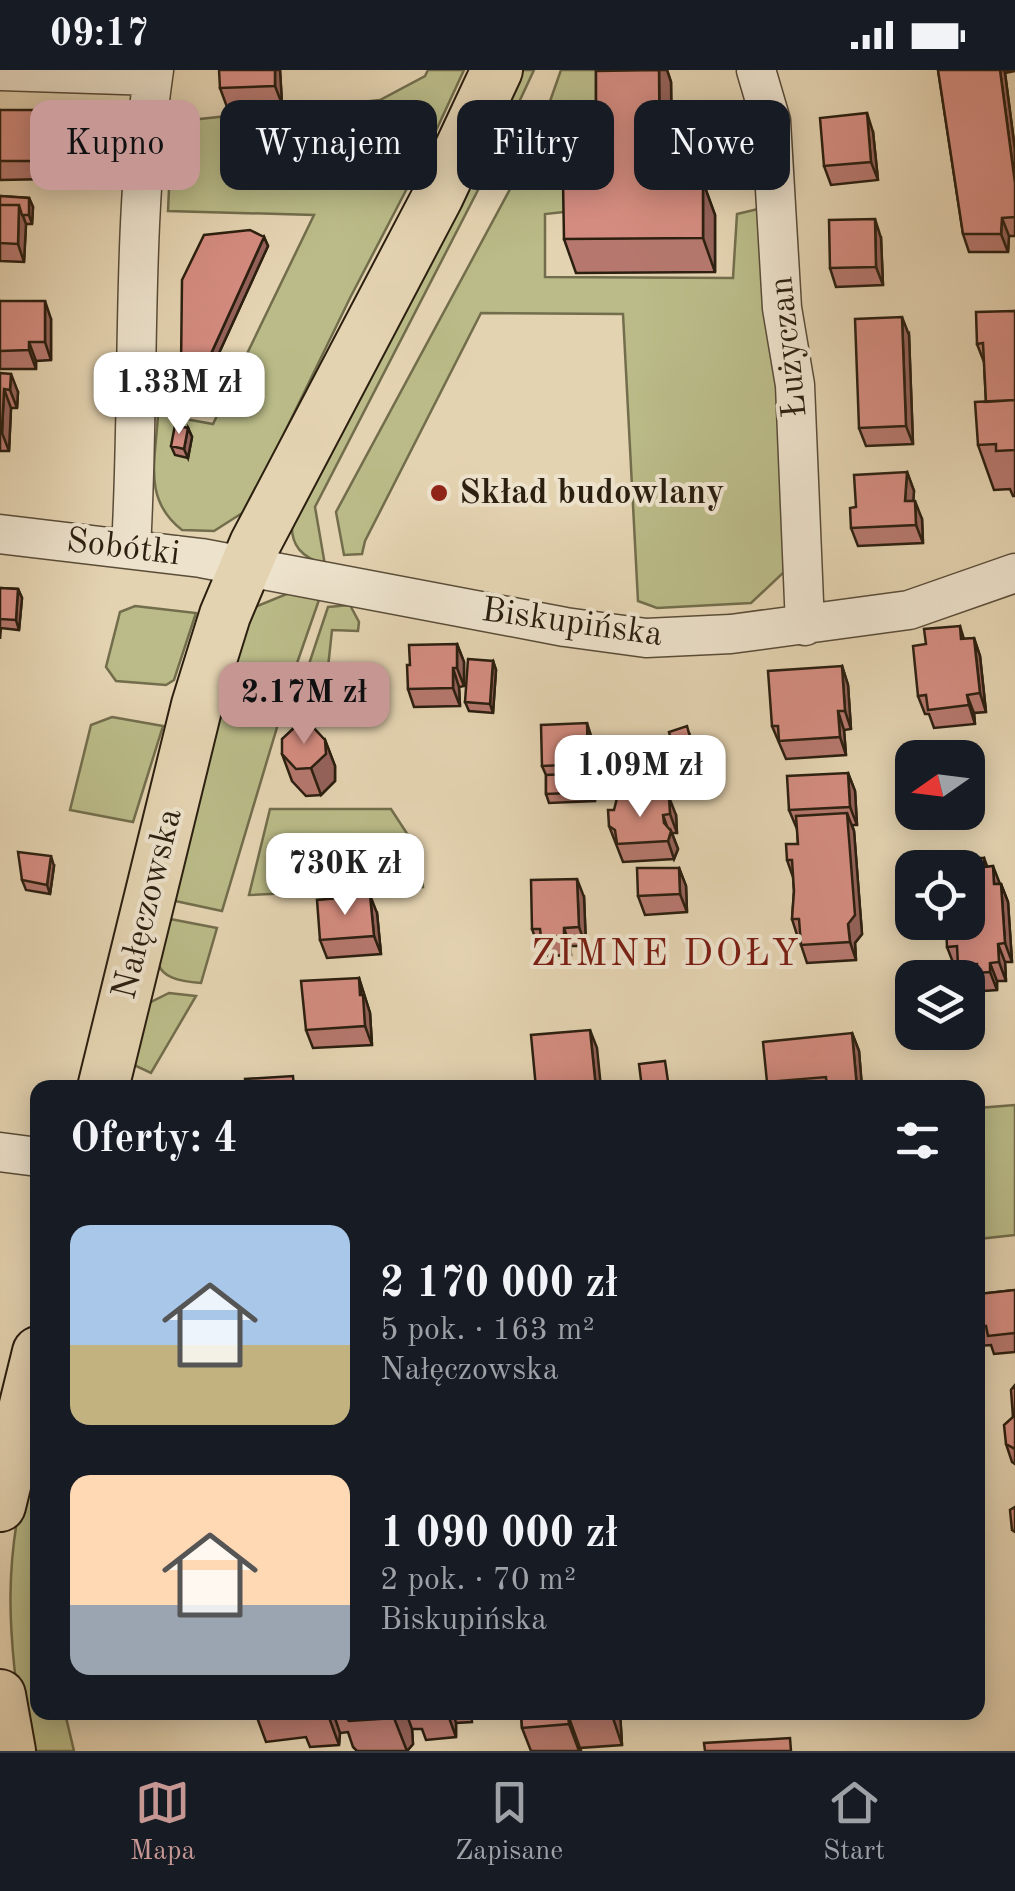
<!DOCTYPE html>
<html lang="pl">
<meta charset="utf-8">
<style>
body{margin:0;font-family:"Old Standard TT",serif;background:#242831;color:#f1f3f6;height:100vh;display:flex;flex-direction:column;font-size:38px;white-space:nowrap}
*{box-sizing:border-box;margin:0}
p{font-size:32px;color:#9ea1a6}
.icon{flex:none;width:55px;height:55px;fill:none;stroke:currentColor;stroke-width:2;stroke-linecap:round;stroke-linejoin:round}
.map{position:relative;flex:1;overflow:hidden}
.details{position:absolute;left:30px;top:1010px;width:955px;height:640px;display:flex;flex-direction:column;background:#171b24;border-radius:20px;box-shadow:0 5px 25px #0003}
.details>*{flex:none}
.hud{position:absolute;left:30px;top:30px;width:955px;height:90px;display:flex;gap:20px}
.needle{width:65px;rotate:256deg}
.fabs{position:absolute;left:895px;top:670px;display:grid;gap:20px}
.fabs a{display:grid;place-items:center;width:90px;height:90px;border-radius:20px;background:#171b24;box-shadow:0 5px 25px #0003;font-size:50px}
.price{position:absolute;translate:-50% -85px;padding:0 22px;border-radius:20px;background:#fff;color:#222;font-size:32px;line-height:65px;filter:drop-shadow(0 2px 5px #0008)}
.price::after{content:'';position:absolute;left:50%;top:60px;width:30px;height:22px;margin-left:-15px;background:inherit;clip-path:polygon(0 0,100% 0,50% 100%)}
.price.active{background:#c59692;color:#111}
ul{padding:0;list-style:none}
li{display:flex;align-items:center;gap:30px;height:250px;padding:0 40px}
li span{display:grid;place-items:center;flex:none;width:280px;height:200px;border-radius:20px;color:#555}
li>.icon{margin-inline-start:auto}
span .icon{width:120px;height:120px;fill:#fffc;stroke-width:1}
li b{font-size:42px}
h2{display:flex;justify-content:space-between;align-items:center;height:120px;padding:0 40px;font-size:42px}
.tag{padding:0 35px;border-radius:20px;background:#171b24;box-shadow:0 5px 25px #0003;font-size:35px;line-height:90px}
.tag.active{background:#c59692;color:#111}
.status{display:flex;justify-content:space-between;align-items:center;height:70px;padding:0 50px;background:#171b24;direction:ltr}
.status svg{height:28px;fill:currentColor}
.tab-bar{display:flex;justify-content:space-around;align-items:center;height:140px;border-top:2px solid #363941;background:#171b24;font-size:28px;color:#9ea1a6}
.tab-bar a{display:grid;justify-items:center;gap:5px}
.tab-bar .active{color:#c59692}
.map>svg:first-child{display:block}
.green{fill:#babb88;stroke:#726d4c;stroke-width:2.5}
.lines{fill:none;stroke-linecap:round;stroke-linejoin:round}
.minor-casing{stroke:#594c38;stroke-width:41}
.major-casing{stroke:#2b1f10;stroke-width:54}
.minor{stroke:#ede2cc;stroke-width:38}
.major{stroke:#e4d3b1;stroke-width:50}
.wall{fill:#b6786e;stroke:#2b1f10;stroke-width:2.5}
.shaded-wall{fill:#94625a;stroke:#2b1f10;stroke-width:2.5}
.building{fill:#d48c80;stroke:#2b1f10;stroke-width:2.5}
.poi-dot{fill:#8f2418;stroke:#ede2cc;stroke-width:4}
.labels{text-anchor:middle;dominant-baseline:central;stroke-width:8;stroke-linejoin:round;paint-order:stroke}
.street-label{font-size:35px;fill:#2b1f10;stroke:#ede2cc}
.poi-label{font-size:35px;font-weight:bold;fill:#2b1f10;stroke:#ede2cc;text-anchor:start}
.neighbourhood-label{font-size:38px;letter-spacing:2.5px;fill:#7a1f14;stroke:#ede2cc}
</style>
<div class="status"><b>09:17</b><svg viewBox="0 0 49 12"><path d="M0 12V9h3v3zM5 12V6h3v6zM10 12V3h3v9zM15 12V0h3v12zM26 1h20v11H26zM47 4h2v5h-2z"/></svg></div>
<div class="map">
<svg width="1015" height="1681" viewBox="0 0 1015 1681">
<rect width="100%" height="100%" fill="#e4d3b1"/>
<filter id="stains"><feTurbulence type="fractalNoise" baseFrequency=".002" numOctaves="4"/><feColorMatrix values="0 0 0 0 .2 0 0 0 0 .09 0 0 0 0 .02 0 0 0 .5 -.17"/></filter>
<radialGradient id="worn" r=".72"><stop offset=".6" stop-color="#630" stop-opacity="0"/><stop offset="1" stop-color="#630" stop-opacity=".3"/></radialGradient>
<path class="green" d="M 428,0 L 464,0 L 428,78 L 350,228 L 247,440 L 214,461 L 182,460 C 142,429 156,389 158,344 L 213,354 L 314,145 L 168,141 L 172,52 L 380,30 L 425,6 Z
M 517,0 L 534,0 L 478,120 L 315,437 L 325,495 C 302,487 290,476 292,451 Z
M 561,0 L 638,0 L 600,138 L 545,144 L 545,207 L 733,208 L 737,144 L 762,138 L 783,335 L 784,502 L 751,533 L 657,538 L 638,531 L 623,244 L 481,243 L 365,471 L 362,484 L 344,485 L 336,442 L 536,71 Z
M 289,523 L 320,527 L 280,642 L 216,633 L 255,537 Z
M 350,535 L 359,552 L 358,561 L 332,560 L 326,616 L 305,606 L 328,537 Z
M 135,536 L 196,543 L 174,610 L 166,615 L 116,611 L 106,597 L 120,542 Z
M 223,646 L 278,654 L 222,841 L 166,829 L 211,656 Z
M 112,647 L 163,656 L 133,752 L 70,740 L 91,655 Z
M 270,739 L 391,739 L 419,782 L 423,817 L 249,825 Z
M 165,848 L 217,858 L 201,913 C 149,909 153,892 165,848 Z
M 169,923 L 196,926 L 151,1003 L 136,996 L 129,986 L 149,933 Z
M 1015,1035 L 1015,1165 L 978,1169 L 978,1038 Z
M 37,1371 L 38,1642 L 65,1643 L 74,1681 L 26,1681 C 7,1569 0,1480 37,1371 Z"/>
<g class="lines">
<g class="minor-casing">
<path id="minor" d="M 756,0 L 771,51 L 782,238 L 795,315 L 805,556
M 0,1 L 153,6
M 0,464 L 201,488 L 565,557 L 646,568 L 731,564 L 909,540 L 1015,503
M 131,478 C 140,321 131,156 154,0
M 0,1082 L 38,1087"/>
</g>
<g class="major-casing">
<path id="major" d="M 103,1018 L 197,635 L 225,545 L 255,474 L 438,126 L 497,0
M 0,1436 L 38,1282
M 0,1625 L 10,1681"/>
</g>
<use href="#minor" class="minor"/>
<use href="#major" class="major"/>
</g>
<path class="wall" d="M 280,0 L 282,34 L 227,37 L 220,18 Z
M 667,0 L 671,12 L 672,112 L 703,112 L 715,145 L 715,202 L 576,203 L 564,169 L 596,112 L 596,1 Z
M 938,0 L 1015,0 L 1015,1 L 1005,3 L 1015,80 L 1015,166 L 1009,166 L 1008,182 L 969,182 L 963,164 Z
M 0,40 L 48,59 L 50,109 L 0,110 Z
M 873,62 L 878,110 L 831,115 L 824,96 Z
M 0,126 L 29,128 L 33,137 L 32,154 L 26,154 L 24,192 L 0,191 Z
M 264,167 L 268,176 L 208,307 L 185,306 L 181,297 Z
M 881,168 L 883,215 L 836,217 L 830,198 Z
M 0,231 L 51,249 L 51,290 L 36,291 L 36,299 L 0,299 Z
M 1015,241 L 1015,426 L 1013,426 L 1010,419 L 994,420 L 978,375 L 986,332 L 984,292 L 977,274 Z
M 909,265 L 913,374 L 866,376 L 859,358 Z
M 0,303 L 18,322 L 17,338 L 11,338 L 9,381 L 0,381 Z
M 188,358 L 192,367 L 188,388 L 175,385 L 171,376 Z
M 907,402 L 914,421 L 913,431 L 922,449 L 923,473 L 858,476 L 851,458 L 856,437 Z
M 0,518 L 18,519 L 22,528 L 19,560 L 1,558 L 0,569 Z
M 960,556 L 964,569 L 974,568 L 980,586 L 986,642 L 974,643 L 975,654 L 934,658 L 929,644 L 925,644 L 918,626 L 926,574 Z
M 457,574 L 464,592 L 464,616 L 459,617 L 460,636 L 414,637 L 408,619 L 410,595 Z
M 493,591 L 496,600 L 493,643 L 469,641 L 465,632 Z
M 842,596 L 848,615 L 851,659 L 844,660 L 846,685 L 786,689 L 772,656 Z
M 690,666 L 703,710 L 684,716 L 681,706 Z
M 325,670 L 335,696 L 335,711 L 321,725 L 306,726 L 292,711 L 282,684 Z
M 593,672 L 595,731 L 549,733 L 546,724 L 546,705 L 542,696 Z
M 644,696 L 646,710 L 618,713 L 615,704 Z
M 848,703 L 855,721 L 857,755 L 852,755 L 854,761 L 862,864 L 855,873 L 856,890 L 807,893 L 801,875 L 800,867 L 798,868 L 792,849 L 794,821 L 793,807 L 787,790 L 798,774 L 797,759 L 789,740 Z
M 633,731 L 676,745 L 677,763 L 672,763 L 678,779 L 674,789 L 623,792 L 609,756 L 614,740 Z
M 984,788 L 987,796 L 999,814 L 1001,814 L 1008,832 L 1012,892 L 1005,892 L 1006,911 L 997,911 L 997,920 L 984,921 L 980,912 L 968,913 L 968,908 L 963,908 L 958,895 L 954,895 L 947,877 L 971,797 Z
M 54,796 L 50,824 L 26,820 L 22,810 Z
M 679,798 L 686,816 L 687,842 L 645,845 L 638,826 Z
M 584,827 L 586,876 L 570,876 L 571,885 L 548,886 L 545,877 L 539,878 L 532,859 Z
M 377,843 L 381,884 L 327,888 L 320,870 Z
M 359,908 L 370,943 L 372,975 L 313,978 L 306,960 Z
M 852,963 L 859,981 L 862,1018 L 769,1018 L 767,1012 Z
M 1015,1220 L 1015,1282 L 994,1284 L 991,1275 L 979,1276 L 978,1272 L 978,1224 Z
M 1015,1315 L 1015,1394 L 1012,1392 L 1006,1374 L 1013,1347 Z
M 255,1642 L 471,1642 L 472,1652 L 456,1653 L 456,1667 L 426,1670 L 422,1659 L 412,1659 L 413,1674 L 407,1681 L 357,1681 L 353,1677 L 348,1662 L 340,1663 L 339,1675 L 310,1677 L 306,1667 L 266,1672 Z
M 521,1642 L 620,1642 L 622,1675 L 580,1678 L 581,1681 L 531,1681 L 522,1658 Z"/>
<path class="shaded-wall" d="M 275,0 L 280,0 L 282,34 L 275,16 Z
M 659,0 L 667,0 L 671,12 L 673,145 L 660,112 Z
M 1000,0 L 1004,0 L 1005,3 L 1015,80 L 1015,113 Z
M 41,40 L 48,59 L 50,109 L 44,91 Z
M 867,43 L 873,62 L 878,110 L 871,92 Z
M 703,112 L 715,145 L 715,202 L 703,168 Z
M 29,128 L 33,137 L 32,154 L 29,145 Z
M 19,135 L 26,154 L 24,192 L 18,174 Z
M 1002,148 L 1009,166 L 1008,182 L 1001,164 Z
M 875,149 L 881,168 L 883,215 L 876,197 Z
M 264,167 L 268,176 L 208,307 L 205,297 Z
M 45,231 L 51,249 L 51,290 L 45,272 Z
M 902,247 L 909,265 L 913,374 L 906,356 Z
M 29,272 L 36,291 L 36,299 L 29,280 Z
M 11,304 L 18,322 L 17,338 L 10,320 Z
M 4,319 L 11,338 L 9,381 L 2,363 Z
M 188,358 L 192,367 L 188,388 L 184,379 Z
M 907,402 L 914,421 L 912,450 L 905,431 Z
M 915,431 L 922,449 L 923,473 L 916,455 Z
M 18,519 L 22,528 L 19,560 L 16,550 Z
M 974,568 L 980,586 L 986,642 L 980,623 Z
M 457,574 L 464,592 L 464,616 L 457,598 Z
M 493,591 L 496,600 L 493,643 L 490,634 Z
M 842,596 L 848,615 L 851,659 L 845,641 Z
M 453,598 L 459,617 L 460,636 L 453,618 Z
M 967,625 L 974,643 L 975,654 L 969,635 Z
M 838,641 L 844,660 L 846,685 L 840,667 Z
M 587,653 L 593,672 L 595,731 L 592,722 L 591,704 L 588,694 Z
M 325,670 L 335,696 L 335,711 L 321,725 L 311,698 Z
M 848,703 L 855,721 L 857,755 L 850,737 Z
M 669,727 L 676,745 L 677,763 L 670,744 Z
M 847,743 L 854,761 L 862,864 L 855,873 L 856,890 L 850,872 L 848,854 Z
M 663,745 L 670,765 L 671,761 L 678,779 L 674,789 L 668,771 Z
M 51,786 L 54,796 L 50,824 L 47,815 Z
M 993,796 L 1000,814 L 994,814 Z
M 679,798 L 686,816 L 687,842 L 680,824 Z
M 577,809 L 584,827 L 586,876 L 579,857 Z
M 1001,814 L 1008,832 L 1012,892 L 1005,873 Z
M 370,825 L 377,843 L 381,884 L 374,866 Z
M 564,858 L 570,876 L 571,885 L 564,866 Z
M 998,874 L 1005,892 L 1006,911 L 999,892 Z
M 990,893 L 997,911 L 997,920 L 990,902 Z
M 359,908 L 370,943 L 372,975 L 365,956 Z
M 590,960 L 597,978 L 601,1018 L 596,1018 Z
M 852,963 L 859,981 L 862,1018 L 857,1018 Z
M 327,1642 L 333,1642 L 340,1663 L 339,1675 Z
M 399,1642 L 406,1642 L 412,1659 L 413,1674 L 407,1681 L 394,1648 Z
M 447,1642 L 453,1642 L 456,1653 L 456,1667 Z
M 611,1642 L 620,1642 L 622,1675 Z
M 568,1645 L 580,1678 L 581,1681 L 579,1681 L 569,1654 Z"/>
<path class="building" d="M 219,0 L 275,0 L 275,16 L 220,18 Z
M 659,0 L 660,112 L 703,112 L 703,168 L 564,169 L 563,112 L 596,112 L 596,1 Z
M 938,0 L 1000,0 L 1015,113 L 1015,147 L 1002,148 L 1001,164 L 963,164 Z
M 0,40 L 41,40 L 44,91 L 0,91 Z
M 867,43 L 871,92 L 824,96 L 820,48 Z
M 0,126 L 29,128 L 29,145 L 22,145 L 19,135 L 0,135 Z
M 0,135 L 19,135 L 18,174 L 0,173 Z
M 875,149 L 876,197 L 830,198 L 829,150 Z
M 250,160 L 264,167 L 205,297 L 181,297 L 182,210 L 204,165 Z
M 0,231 L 45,231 L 45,272 L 29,272 L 29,280 L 0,281 Z
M 1015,241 L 1015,330 L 986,332 L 983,273 L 977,274 L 976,242 Z
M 902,247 L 906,356 L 859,358 L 855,249 Z
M 0,303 L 11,304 L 10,320 L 4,319 L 2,363 L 0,363 Z
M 1015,330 L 1015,380 L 996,381 L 996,374 L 978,375 L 975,332 Z
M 175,355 L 188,358 L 184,379 L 171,376 Z
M 907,402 L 905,431 L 915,431 L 916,455 L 851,458 L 850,438 L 856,437 L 854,405 Z
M 0,518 L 18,519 L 16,550 L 0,549 Z
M 960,556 L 961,569 L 974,568 L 980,623 L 967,625 L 969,635 L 928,640 L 926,625 L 918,626 L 913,576 L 926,574 L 924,559 Z
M 457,574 L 457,598 L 453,598 L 453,618 L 408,619 L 407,595 L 410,595 L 409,575 Z
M 468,589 L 493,591 L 490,634 L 465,632 Z
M 842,596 L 845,641 L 838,641 L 840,667 L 779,671 L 778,656 L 772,656 L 768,601 Z
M 587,653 L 588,694 L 542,696 L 541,655 Z
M 297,655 L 311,655 L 325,670 L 326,684 L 311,698 L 296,699 L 282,684 L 282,669 Z
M 687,656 L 699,701 L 681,706 L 669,662 Z
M 641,686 L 643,700 L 615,704 L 614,690 Z
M 591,703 L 592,722 L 546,724 L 546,705 Z
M 848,703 L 850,737 L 789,740 L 787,706 Z
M 669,727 L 670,744 L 663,745 L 664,753 L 671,761 L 668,771 L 617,774 L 615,760 L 609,756 L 608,740 L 614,740 L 617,728 L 632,728 L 632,731 Z
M 847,743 L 855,845 L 848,854 L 850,872 L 801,875 L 799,849 L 792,849 L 794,821 L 792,790 L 787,790 L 786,774 L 798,774 L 796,746 Z
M 18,782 L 51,786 L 47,815 L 22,810 Z
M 970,788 L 984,788 L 984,797 L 993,796 L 994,814 L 1001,814 L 1005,873 L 998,874 L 999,892 L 990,893 L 990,902 L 977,903 L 977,894 L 958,895 L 957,876 L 947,877 L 946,852 L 968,852 L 968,798 L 971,797 Z
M 637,798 L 679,798 L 680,824 L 638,826 Z
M 577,809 L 579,857 L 564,858 L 564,866 L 541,867 L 540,859 L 532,859 L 531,810 Z
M 370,825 L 374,866 L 320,870 L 317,830 Z
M 359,908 L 360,925 L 363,925 L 365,956 L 306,960 L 301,911 Z
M 590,960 L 596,1018 L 536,1018 L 531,965 Z
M 852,963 L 857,1018 L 827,1018 L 826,1007 L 767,1012 L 763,972 Z
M 665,991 L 669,1018 L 642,1018 L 639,994 Z
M 293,1006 L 294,1018 L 246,1018 L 245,1009 Z
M 1015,1220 L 1015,1263 L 988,1266 L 986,1256 L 978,1257 L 978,1224 Z
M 1015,1315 L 1015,1379 L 1006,1374 L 1004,1355 L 1013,1347 L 1011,1320 Z
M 1015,1437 L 1015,1462 L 1012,1460 L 1010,1440 Z
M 341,1642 L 399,1642 L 394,1648 L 349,1651 Z
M 521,1642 L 594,1642 L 568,1645 L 569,1654 L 522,1658 Z
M 790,1668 L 791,1681 L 705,1681 L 704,1673 Z"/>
<circle class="poi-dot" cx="439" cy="423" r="10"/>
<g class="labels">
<g class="street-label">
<text transform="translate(789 277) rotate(-96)">Łużyczan</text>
<text transform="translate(123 478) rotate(7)">Sobótki</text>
<text transform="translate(572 553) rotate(8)">Biskupińska</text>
<text transform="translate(148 834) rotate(-76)">Nałęczowska</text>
</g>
<g class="poi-label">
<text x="459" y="423">Skład budowlany</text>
</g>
<g class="neighbourhood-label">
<text x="666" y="885">ZIMNE DOŁY</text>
</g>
</g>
<rect width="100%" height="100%" filter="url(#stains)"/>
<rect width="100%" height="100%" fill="url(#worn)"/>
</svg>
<div class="fabs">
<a><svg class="needle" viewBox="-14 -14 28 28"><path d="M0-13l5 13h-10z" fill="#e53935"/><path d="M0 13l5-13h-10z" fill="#9ea1a6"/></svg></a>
<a><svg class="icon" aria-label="locate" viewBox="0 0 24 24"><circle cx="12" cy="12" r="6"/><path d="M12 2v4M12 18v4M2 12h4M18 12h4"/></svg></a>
<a><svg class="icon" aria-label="layers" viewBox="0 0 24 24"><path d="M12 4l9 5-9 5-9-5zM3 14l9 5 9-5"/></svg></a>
</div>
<b class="price" style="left:179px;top:367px">1.33M zł</b>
<b class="price active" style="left:304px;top:677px">2.17M zł</b>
<b class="price" style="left:640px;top:750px">1.09M zł</b>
<b class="price" style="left:345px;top:848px">730K zł</b>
<div class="hud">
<a class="tag active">Kupno</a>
<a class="tag">Wynajem</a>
<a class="tag">Filtry</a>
<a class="tag">Nowe</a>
</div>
<section class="details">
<h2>Oferty: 4<svg class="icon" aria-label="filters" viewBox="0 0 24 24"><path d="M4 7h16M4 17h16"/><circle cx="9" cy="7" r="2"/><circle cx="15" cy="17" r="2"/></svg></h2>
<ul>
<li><span style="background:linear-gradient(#a9c7e8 60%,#c2b280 0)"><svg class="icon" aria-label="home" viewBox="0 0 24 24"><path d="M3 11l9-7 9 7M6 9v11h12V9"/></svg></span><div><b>2 170 000 zł</b><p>5 pok. · 163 m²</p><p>Nałęczowska</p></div></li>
<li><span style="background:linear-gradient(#ffd9b3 65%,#9aa5b1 0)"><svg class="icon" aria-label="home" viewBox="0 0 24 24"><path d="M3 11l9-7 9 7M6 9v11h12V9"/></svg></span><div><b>1 090 000 zł</b><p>2 pok. · 70 m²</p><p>Biskupińska</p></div></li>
</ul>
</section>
</div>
<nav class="tab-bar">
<a class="active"><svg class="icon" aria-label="map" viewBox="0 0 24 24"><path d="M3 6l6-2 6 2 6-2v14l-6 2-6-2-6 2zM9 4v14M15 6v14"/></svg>Mapa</a>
<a><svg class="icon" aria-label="saved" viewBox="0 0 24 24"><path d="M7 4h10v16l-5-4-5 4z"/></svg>Zapisane</a>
<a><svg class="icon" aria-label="home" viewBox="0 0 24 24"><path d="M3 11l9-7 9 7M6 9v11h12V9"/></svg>Start</a>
</nav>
